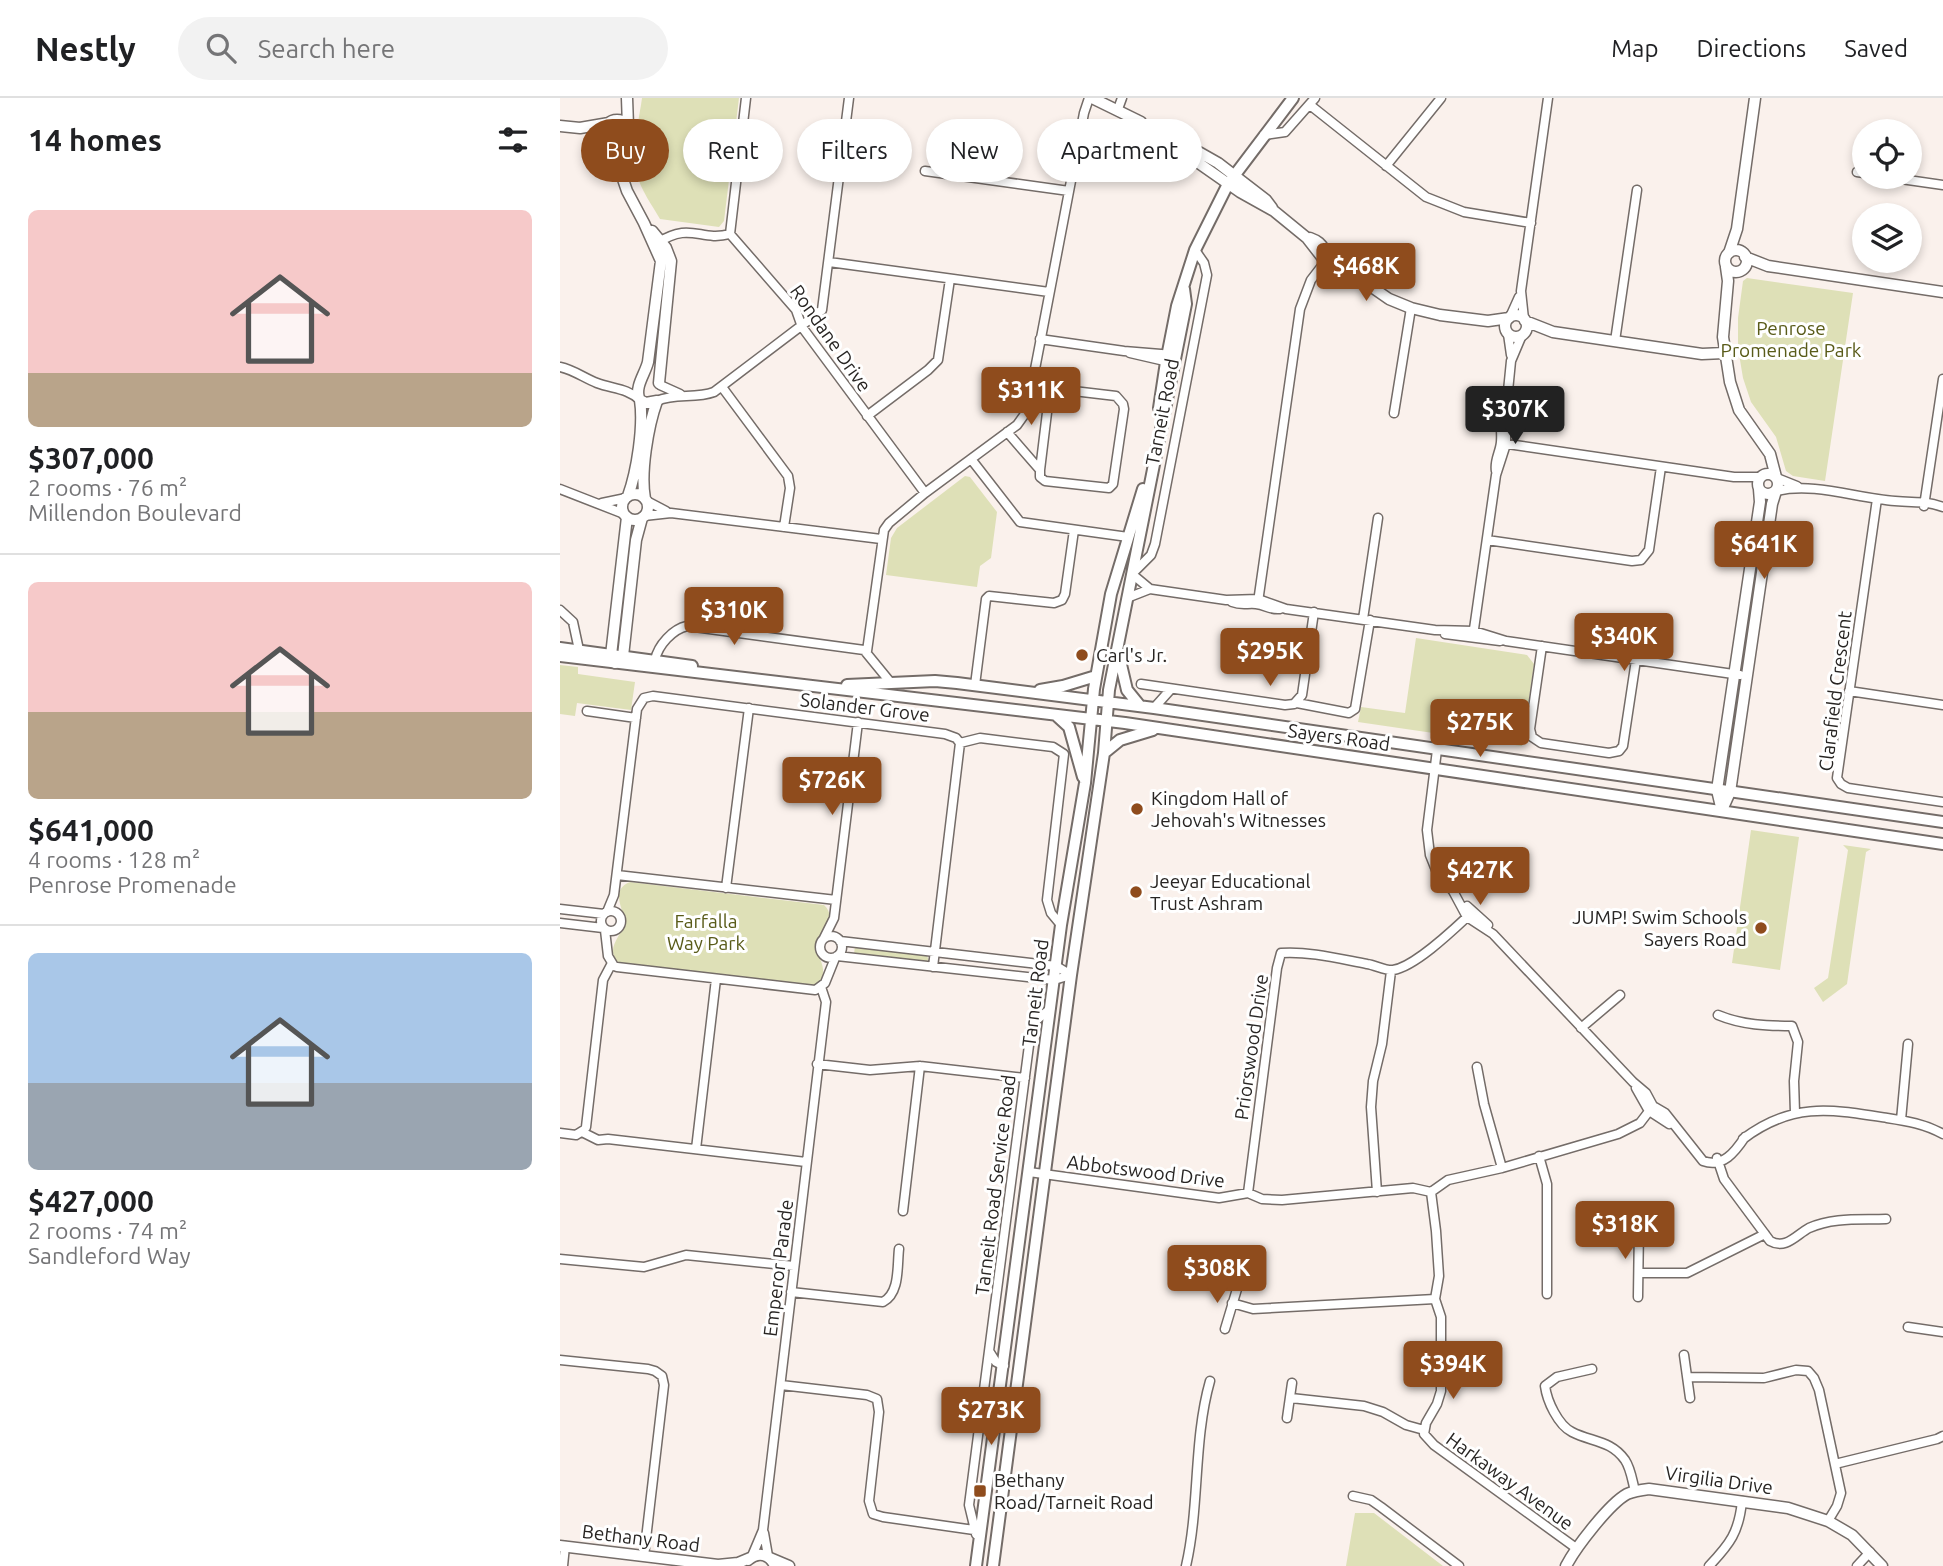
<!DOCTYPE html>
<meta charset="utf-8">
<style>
body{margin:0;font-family:Ubuntu,sans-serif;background:#f2f2f2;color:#202124;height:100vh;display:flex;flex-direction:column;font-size:26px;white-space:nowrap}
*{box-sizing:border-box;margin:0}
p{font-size:23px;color:#757577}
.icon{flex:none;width:38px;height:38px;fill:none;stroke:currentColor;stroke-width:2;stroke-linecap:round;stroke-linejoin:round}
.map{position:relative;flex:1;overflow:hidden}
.side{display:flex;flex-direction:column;background:#fff;width:560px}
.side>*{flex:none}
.banner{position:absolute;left:21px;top:21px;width:665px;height:63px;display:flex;gap:14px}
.fabs{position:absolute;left:1292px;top:21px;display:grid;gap:14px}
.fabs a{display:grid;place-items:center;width:70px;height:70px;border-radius:50%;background:#fff;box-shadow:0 4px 10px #0003;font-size:35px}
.price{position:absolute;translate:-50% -60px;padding:0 16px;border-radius:7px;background:#8f4c1d;color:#fff;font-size:23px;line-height:46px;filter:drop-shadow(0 2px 4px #0008)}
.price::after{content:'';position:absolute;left:50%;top:42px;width:21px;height:16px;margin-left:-10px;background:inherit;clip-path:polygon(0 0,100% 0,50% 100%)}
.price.current{background:#222;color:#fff}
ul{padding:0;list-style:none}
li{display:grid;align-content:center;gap:14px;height:371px;padding:0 28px}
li+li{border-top:2px solid #e0e0e0}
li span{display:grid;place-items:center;height:217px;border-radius:10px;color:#555}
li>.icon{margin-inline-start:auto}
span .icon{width:126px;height:126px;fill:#fffc;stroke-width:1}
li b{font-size:30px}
h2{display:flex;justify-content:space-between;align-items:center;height:84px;padding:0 28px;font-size:30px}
.chip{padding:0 24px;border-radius:32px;background:#fff;box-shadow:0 4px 10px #0003;font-size:24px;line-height:63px}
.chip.current{background:#8f4c1d;color:#fff}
header{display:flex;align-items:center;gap:42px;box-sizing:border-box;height:98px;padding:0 35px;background:#fff;border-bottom:2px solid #e0e0e0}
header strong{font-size:33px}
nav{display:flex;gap:38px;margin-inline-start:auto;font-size:24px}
.search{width:490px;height:63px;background:#f2f2f2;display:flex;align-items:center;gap:18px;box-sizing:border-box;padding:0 24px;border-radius:38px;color:#757577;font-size:26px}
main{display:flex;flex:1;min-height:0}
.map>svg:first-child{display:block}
.green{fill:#dee0b7}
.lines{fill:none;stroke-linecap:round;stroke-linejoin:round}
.minor-casing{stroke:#746c68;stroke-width:11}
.tertiary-casing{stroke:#746c68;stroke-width:13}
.secondary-casing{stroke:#746c68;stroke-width:14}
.minor{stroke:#fff;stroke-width:8}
.tertiary{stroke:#fff;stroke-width:10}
.secondary{stroke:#fff;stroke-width:10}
.poi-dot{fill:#8f4c1d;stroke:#fff;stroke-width:2.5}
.labels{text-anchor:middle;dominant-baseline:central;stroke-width:6;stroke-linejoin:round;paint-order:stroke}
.park-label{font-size:19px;fill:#595b19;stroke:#fff}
.street-label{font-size:19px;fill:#282523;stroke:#fff}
.poi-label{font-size:19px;fill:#282523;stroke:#fff;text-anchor:start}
</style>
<header>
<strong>Nestly</strong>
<div class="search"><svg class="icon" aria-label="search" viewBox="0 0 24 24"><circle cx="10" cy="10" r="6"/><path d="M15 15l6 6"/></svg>Search here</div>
<nav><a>Map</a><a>Directions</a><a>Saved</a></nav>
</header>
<main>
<section class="side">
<h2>14 homes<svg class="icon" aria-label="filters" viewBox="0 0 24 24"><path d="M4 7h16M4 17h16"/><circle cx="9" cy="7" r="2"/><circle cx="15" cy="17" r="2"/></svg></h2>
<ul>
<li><span style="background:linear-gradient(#f6c9c9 75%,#b9a48a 0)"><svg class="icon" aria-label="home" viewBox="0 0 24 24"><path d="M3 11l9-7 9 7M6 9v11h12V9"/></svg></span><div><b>$307,000</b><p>2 rooms · 76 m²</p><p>Millendon Boulevard</p></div></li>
<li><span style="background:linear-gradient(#f6c9c9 60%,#b9a48a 0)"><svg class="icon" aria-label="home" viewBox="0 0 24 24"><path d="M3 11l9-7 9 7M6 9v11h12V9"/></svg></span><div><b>$641,000</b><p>4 rooms · 128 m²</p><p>Penrose Promenade</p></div></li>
<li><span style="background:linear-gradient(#a9c7e8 60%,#9aa5b1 0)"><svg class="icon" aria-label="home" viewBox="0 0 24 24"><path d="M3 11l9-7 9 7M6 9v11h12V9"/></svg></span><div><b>$427,000</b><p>2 rooms · 74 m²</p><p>Sandleford Way</p></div></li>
</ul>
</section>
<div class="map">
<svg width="1383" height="1468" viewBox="0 0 1383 1468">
<rect width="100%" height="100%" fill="#faf1ec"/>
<path class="green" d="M 82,0 L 179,0 L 164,123 L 159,129 L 100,121 C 92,107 81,92 77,77 C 70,53 79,24 82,0 Z
M 1187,180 L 1293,195 L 1265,383 L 1233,378 L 1226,373 L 1216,339 L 1191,304 L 1183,280 L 1178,250 L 1178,220 L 1183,183 Z
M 405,378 L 410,379 L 437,414 L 431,460 L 420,468 L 417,489 L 326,477 L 331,440 L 337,430 Z
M 1203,406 L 1208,406 L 1187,560 L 1179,559 Z
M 856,540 L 967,557 L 974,566 L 962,648 L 798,624 L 801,609 L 845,615 Z
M 0,567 L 18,569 L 18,576 L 75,584 L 71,612 L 17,605 L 15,618 L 0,616 Z
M 1191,732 L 1239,739 L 1220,872 L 1172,865 Z
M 1283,747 L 1311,751 L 1306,754 L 1287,886 L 1263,904 L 1254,890 L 1268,880 L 1288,752 Z
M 70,784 L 264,807 C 278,820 262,834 256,848 C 259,862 270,874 257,887 L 246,887 L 59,865 C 44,851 61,839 65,824 C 63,810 50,792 70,784 Z
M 295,848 L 366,856 L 369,862 L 364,864 L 294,856 Z
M 795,1415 L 814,1415 L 883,1468 L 786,1468 Z"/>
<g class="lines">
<g class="minor-casing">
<path id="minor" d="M 750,7 L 866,99 L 904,114 L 971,125
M 558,11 L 562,0
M 704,37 L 725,34 L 755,0
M 826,68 L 881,0
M 365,73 L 509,93
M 1297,74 L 1304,75
M 1327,79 L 1383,87
M 170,136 L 186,0
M 97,145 C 132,123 139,144 170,136 L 236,212 L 242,229 L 365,395
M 269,164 L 489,194
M 950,219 L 959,199
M 964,221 L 961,193 L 988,0
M 948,236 L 951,257
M 480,241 L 564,253 L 613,257
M 1055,243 L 1077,92
M 570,255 L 609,264
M 0,269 C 14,272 24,280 37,285 C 53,291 67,290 80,302
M 100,287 L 120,296
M 162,289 L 228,378 L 230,390 L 224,429
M 97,303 C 115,295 135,301 154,294 L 262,212 L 289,0
M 834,315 L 851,210
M 307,318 L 368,272 L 378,262 L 390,181
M 447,334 L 480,372 L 480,379 L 485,383 L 549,390 L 553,386 L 564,311 L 563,306 L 556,298 L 471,288
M 941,345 L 1174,379 L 1200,379
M 411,361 L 460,424 L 568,439
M 480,372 L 490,290
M 936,373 C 934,362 940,355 941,344 C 942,333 939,326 944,315
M 1217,380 L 1237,388
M 0,391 L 64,416
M 1216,393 C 1255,384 1295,400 1335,403 C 1355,405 1363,402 1383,409
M 1317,401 L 1277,680 L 1281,686 L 1288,690 L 1383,704
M 87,403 L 106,413
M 42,405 L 66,400
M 1364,408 L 1383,281
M 84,418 L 111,415 L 321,441
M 927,442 L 1072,463 L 1081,462 L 1089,452 L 1101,369
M 590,491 L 572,476 L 591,457 L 595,446 L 647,177 L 644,165 L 635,152
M 567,500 L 590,491 L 666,502 L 698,501 L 726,511 L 875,532 L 914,533 L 946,543 L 1180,577
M 672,504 C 682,508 687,505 696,506 C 706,507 709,512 720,511
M 698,504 L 740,211 L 751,182 L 768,160
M 0,512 L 13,524 L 19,552
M 803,521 L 818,420
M 885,536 L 940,543
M 913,538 L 936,377 L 946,346 L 946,313 L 951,263 L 962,237
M 982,548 L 970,631 L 972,639 L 981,645 L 1049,655 L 1059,653 L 1063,648 L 1076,562
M 307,553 L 324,432 L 329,425 L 365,395 L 457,327 L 467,313 L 524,15 L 529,0
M 95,562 C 98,547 113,531 127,528 L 304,552 L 331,585
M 581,586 L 725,607 L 734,606 L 742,597 L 754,514
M 415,587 L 426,501 L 429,498 L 494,505 L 502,502 L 505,496 L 514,432
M 1289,593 L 1383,607
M 737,605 L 789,615 L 795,611 L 810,522
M 594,610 L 611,591
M 27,613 L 76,620
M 400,645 L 420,640 L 493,649 L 504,656 L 487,802 L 491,815 L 501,827
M 877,652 L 867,732 L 870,757 L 876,772 L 893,793 L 907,819 L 933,836 L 1073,984 L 1086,995 L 1093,1008 L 1105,1015 L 1143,1063 C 1163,1070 1175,1054 1185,1039
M 57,777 L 276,802
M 166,790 L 189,610
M 907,808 L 928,827
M 0,811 L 44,816
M41 823a10 10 0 1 1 20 0a10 10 0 1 1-20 0Z
M 47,814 L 54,797 L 77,611 L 84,600 L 93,598 L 385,636 L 396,640 L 400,645
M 0,825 L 43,830
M 45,832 L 48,858 L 54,868
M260 849a11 11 0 1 1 22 0a11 11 0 1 1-22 0Z
M 264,840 L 274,820 L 298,624
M 280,843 L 496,868 L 511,877
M 277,858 L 494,882 L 511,877
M 57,869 L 255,892
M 373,869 L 400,645
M 257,891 L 265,885 L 275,860
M 1158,917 C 1182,927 1207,928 1232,928 L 1238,944 L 1234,983 L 1235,1015
M 1021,930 L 1060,897
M 257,966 L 310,972 L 360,968 L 465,980
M 917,969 L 924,1006 L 942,1070
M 1076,990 L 1089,1013 L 1109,1026
M 1341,1022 L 1348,946
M 26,1029 L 43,882 L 52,865
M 22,1034 L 38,1042 L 48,1041 L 246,1064
M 0,1035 L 16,1037 L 24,1032
M 1183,1041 C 1232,1004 1270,1011 1327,1020 C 1347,1023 1365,1026 1383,1036
M 136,1051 L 156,881
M 979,1058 L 987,1086 L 987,1196
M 1157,1060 L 1164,1081 L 1210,1143 C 1226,1152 1236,1137 1249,1130 C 1273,1119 1301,1122 1326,1121
M 469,1074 L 659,1100 L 688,1095 L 702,1101 L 722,1102 L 853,1090 L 871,1094 L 888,1082 L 942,1070 L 1058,1036 L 1080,1025 L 1093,1008
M 817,1094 L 811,1009 L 813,983 L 822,946 L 831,873
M 871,1094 L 876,1133 L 879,1178 L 875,1201 L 881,1219 L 881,1293 L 877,1306 L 866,1325 L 864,1336 L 874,1347 L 1016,1450
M 688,1095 L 717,870 L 721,855 C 749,853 780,861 807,866 C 815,867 826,873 833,872 C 854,869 891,834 907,819 L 910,812
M 343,1113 L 360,968
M 0,1161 L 84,1169 L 126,1157 L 234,1168
M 1079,1175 L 1127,1175 L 1205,1136
M 231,1194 L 323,1204 C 340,1195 337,1169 339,1151
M 1078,1199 L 1079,1128
M 672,1205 L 693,1211 L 875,1201
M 1348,1229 L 1383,1234
M 665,1231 L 677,1191
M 1124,1257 L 1130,1300
M 0,1262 L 88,1271 L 95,1273 L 102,1278 L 104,1287 L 84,1458
M 444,1268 L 436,1264 L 429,1253 L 471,932 L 473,925 L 490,911
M 1032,1271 L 997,1279 L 985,1288 C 987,1303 998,1327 1012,1334 C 1031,1344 1051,1342 1065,1362 C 1071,1371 1072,1382 1075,1393
M 1128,1279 L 1204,1280 L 1236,1272 L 1248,1273 L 1254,1280 L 1259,1292 L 1281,1395 L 1277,1408 L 1268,1423
M 221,1287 L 307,1297 L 317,1301 L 319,1314 L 309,1403 L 313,1416 L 323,1419 L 414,1432
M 731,1300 L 804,1308 L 823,1314 L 846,1327 L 864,1332
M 727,1320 L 732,1285
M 1275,1366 L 1377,1341 L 1383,1338
M 793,1398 L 811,1402 L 821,1409 L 899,1468
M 204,1435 L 208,1458
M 416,1436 L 409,1407 L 429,1253
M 192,1458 L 203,1432 L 266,904 L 261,889
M 3,1468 L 5,1448
M 626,1468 C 640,1407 633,1343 650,1283
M 1149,1468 C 1170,1446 1179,1434 1182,1403
M 1297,1468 L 1310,1454"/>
</g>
<g class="tertiary-casing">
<path id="tertiary" d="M 67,0 L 68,28
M 532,0 L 581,24
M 577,22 L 680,94 L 714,113 L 747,140 L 765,163 L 793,176 L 829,201 L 851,210 L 880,217 L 928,223 L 949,220
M44 35a13 13 0 1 1 26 0a13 13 0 1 1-26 0Z
M 0,28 L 20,30 L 49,25
M 598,31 L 658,65 L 706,102 L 712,110
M 51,46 L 67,93 L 84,125 L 101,163 L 88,264 C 85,276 75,288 79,300
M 92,133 L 106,150 L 111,163 L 99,285
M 750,140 C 761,144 761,147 767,155 C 774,164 784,160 791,172
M1165 163a11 11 0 1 1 22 0a11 11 0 1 1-22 0Z
M 1169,155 L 1177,131 L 1195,0
M 1185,159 L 1208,168 L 1383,194
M 1166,169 L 1168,183 L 1163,239 L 1170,284 L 1179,312 L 1210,356 L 1216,379
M945 228a11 11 0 1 1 22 0a11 11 0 1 1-22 0Z
M 965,223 L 993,234 L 1142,256 L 1164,255
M1198 386a10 10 0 1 1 20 0a10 10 0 1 1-20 0Z
M62 409a13 13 0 1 1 26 0a13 13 0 1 1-26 0Z
M 68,398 C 77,373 84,328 80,302 L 86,305 L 97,303
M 85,401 C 80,375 88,328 97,303
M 67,419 L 51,557 L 55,565 L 63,558 L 76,442 L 82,420
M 1162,712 L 1170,694 L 1212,406 L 1216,393
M 1162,713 L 1157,692 L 1200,404 L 1199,391
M 0,1448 L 158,1467 L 178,1465 L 190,1460
M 210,1460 L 229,1468
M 188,1462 C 198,1453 210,1456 215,1468
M 1006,1468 C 1016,1449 1049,1406 1067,1396 C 1074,1393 1081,1392 1089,1391 L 1228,1410 L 1268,1423 L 1292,1437 L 1322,1468"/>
</g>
<g class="secondary-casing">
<path id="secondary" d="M 599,310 L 606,264 L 617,208 L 635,152 L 668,86 L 733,0
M 0,550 L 132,568
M 0,558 L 565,625 L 1383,746
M 559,558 L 567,592 L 580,608
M 287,587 L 375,583 L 397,585 L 594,610 L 1383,724
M 480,592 L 503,588 L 536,578
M 497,618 L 509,629 L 523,679
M 544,655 L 560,642 L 593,632
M 416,1468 L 501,827 L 525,685 L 534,591 L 551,496 L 583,391
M 433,1468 L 511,877 L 544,655 L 549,592 L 626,206 L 624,191"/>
</g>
<use href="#minor" class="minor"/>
<use href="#tertiary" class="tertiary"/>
<use href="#secondary" class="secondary"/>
</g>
<g class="poi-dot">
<circle cx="522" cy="557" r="7"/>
<circle cx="577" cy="711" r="7"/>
<circle cx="576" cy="794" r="7"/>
<circle cx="1201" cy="830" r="7"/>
<rect x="413" y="1386" width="14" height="14" rx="3.5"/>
</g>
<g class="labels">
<g class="park-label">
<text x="1231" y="230">Penrose<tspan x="1231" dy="22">Promenade Park</tspan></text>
<text x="146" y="823">Farfalla<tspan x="146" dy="22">Way Park</tspan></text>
</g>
<g class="street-label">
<text transform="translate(271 240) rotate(55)">Rondane Drive</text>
<text transform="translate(602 314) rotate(-79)">Tarneit Road</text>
<text transform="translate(1275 593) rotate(-83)">Clarafield Crescent</text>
<text transform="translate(305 609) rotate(7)">Solander Grove</text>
<text transform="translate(779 639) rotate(8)">Sayers Road</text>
<text transform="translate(475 895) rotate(-83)">Tarneit Road</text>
<text transform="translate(691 949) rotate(-82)">Priorswood Drive</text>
<text transform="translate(586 1073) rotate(7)">Abbotswood Drive</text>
<text transform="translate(435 1087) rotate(-83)">Tarneit Road Service Road</text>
<text transform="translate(218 1170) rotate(-83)">Emperor Parade</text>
<text transform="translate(1159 1382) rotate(8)">Virgilia Drive</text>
<text transform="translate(950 1383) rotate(36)">Harkaway Avenue</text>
<text transform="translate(81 1440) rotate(7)">Bethany Road</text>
</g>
<g class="poi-label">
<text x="536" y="557">Carl's Jr.</text>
<text x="591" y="700">Kingdom Hall of<tspan x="591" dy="22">Jehovah's Witnesses</tspan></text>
<text x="590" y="783">Jeeyar Educational<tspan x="590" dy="22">Trust Ashram</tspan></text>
<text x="1187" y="819" text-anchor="end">JUMP! Swim Schools<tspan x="1187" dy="22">Sayers Road</tspan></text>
<text x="434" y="1382">Bethany<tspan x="434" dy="22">Road/Tarneit Road</tspan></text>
</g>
</g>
</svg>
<div class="fabs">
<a><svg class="icon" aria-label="locate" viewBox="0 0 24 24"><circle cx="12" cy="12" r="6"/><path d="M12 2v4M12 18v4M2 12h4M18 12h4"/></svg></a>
<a><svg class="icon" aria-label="layers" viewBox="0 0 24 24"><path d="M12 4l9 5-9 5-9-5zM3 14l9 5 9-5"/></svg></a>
</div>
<b class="price" style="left:806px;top:205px">$468K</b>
<b class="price" style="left:471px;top:329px">$311K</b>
<b class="price current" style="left:955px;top:348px">$307K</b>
<b class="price" style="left:1204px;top:483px">$641K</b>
<b class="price" style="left:174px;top:549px">$310K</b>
<b class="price" style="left:1064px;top:575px">$340K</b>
<b class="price" style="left:710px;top:590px">$295K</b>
<b class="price" style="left:920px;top:661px">$275K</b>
<b class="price" style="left:272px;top:719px">$726K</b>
<b class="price" style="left:920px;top:809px">$427K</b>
<b class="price" style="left:1065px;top:1163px">$318K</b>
<b class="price" style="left:657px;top:1207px">$308K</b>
<b class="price" style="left:893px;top:1303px">$394K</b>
<b class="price" style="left:431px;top:1349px">$273K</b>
<div class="banner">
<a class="chip current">Buy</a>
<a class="chip">Rent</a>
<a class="chip">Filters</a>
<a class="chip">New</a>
<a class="chip">Apartment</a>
</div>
</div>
</main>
